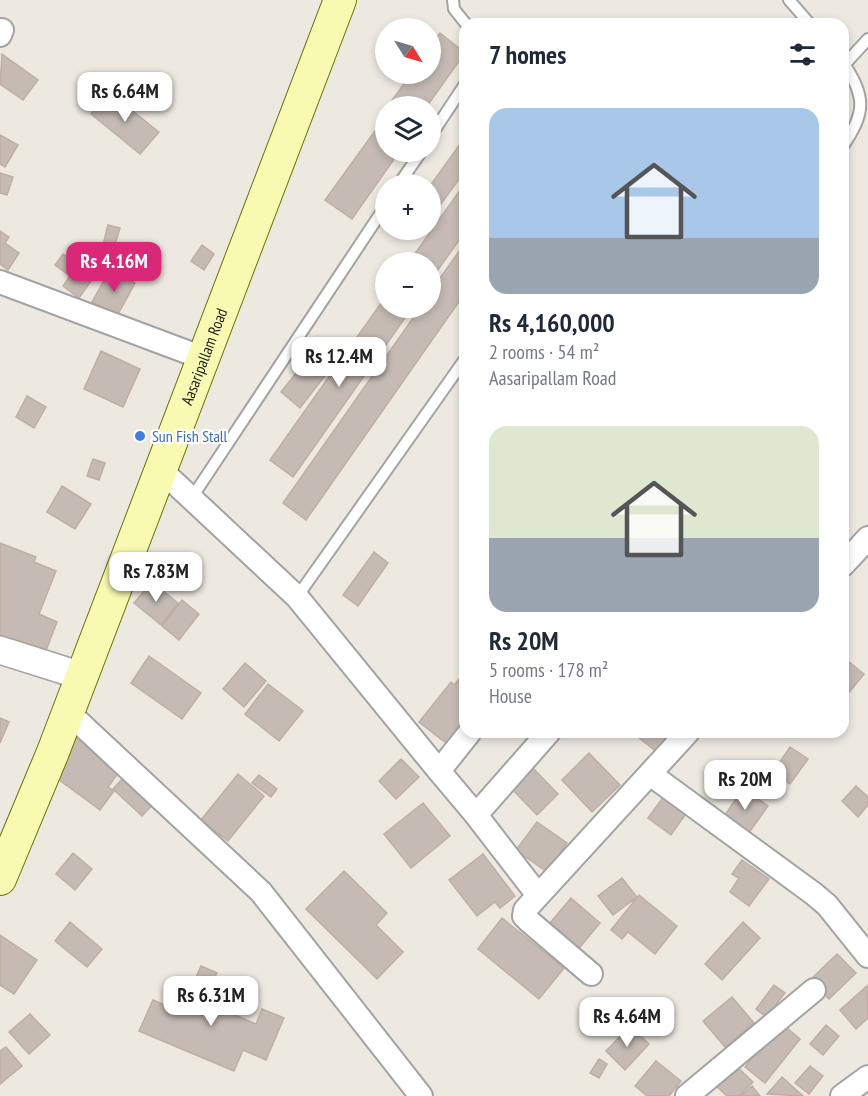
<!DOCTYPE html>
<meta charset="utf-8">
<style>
body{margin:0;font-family:"PT Sans Narrow",sans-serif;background:#f6f6f7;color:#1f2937;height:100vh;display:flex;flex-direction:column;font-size:22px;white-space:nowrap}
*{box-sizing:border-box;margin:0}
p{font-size:20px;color:#747a83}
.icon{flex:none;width:33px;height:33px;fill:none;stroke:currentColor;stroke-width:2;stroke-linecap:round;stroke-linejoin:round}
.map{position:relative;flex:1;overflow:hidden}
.sheet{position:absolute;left:459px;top:18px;width:390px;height:720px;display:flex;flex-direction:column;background:#fff;border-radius:18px;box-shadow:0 3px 9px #0003}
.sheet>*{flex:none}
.needle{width:39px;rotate:127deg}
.buttons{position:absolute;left:375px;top:18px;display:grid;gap:12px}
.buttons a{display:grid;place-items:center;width:66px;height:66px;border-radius:50%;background:#fff;box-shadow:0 3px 9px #0003;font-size:30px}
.price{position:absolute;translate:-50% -51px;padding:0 14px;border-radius:12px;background:#fff;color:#222;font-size:20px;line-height:39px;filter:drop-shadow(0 2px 3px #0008)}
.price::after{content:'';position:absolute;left:50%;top:36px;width:18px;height:14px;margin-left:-9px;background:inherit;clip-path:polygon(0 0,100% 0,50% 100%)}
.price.active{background:#db2777;color:#fff}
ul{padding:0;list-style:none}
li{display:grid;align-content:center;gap:12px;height:318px;padding:0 30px}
li span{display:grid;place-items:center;height:186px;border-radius:18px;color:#555}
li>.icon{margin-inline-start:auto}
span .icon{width:108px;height:108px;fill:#fffc;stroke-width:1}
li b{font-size:26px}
h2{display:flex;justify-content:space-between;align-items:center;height:72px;padding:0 30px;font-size:26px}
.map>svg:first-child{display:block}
.building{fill:#c5bbb4;stroke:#bfaea3;stroke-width:1.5}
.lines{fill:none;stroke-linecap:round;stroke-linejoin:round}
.service-casing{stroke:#a3a3a3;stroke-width:14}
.minor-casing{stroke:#a3a3a3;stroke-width:26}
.tertiary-casing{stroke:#a3a3a3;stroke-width:30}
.secondary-casing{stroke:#6a7203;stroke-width:34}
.service{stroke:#fff;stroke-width:10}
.minor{stroke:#fff;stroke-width:22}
.tertiary{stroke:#fff;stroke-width:27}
.secondary{stroke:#f9fab2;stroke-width:32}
.shop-dot{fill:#3f7fe0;stroke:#fff;stroke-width:2}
.labels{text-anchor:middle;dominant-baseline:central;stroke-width:4.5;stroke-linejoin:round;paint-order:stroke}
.street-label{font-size:16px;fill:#1c1c1c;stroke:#fff}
.shop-label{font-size:16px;fill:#366cbe;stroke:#fff;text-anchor:start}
</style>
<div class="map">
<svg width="868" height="1096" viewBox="0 0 868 1096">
<rect width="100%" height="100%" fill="#ede9e1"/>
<path class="building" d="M 440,33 L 465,53 L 427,106 L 388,106 L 411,74 L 430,74 L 430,46 Z
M 2,54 L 38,80 L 23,100 L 0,84 Z
M 109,92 L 159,132 L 140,154 L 91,114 Z
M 380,124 L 386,128 L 386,152 L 399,152 L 352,219 L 325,200 Z
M 0,135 L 18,145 L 5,167 L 0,164 Z
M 465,137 L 465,171 L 430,219 L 430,186 Z
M 0,173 L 13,177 L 7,195 L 0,193 Z
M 465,183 L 465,232 L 430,281 L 430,262 L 409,262 Z
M 108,225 L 120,228 L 114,248 L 103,245 Z
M 406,230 L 423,230 L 417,237 Z
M 0,231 L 9,237 L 5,243 L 19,253 L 8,270 L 0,264 Z
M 465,243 L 465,293 L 306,520 L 283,503 L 420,308 L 430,308 L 430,292 Z
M 202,245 L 214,254 L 204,270 L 191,261 Z
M 63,254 L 94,277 L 79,298 L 63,286 L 70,276 L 55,265 Z
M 110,270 L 135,283 L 117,316 L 92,302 Z
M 386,296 L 386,308 L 412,308 L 293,477 L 270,460 Z
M 316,348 L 335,363 L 300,408 L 281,392 Z
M 101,351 L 140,369 L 123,407 L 84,389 Z
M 27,396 L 46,407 L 34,428 L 16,417 Z
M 93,459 L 105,463 L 99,480 L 87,476 Z
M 62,486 L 91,504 L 75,529 L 47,512 Z
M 0,543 L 36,557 L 34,562 L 56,571 L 39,614 L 57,622 L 43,658 L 0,641 Z
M 374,552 L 388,563 L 358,606 L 343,595 Z
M 152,582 L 178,603 L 161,625 L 134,603 Z
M 182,600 L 199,614 L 179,640 L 162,626 Z
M 149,656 L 201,693 L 182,719 L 131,683 Z
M 843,657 L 864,674 L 843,700 Z
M 245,663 L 266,681 L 244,707 L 223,689 Z
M 465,672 L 465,720 L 446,743 L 419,722 L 451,682 L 454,685 Z
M 268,684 L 303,711 L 279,741 L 245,714 Z
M 0,718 L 9,722 L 0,743 Z
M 66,723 L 124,765 L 108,787 L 114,791 L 100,810 L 47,771 Z
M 632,732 L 676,732 L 659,754 Z
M 790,747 L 808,759 L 790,784 L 773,772 Z
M 589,753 L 620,785 L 592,812 L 562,780 Z
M 401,759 L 419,777 L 396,799 L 379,781 Z
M 529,764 L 558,794 L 537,815 L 508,785 Z
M 238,774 L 264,796 L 228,841 L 201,820 Z
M 126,775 L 155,802 L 142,816 L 113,789 Z
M 259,775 L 277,789 L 271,797 L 252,783 Z
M 856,786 L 868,797 L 868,805 L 858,817 L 842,801 Z
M 743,788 L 768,806 L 748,834 L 723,818 Z
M 667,792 L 690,808 L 671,835 L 648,818 Z
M 423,803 L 450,836 L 411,868 L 384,834 Z
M 537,822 L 567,843 L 547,872 L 516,850 Z
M 73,853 L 92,869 L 75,890 L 56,874 Z
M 483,854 L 515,896 L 500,908 L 495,902 L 477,916 L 449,880 Z
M 742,860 L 769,879 L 749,906 L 730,892 L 739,878 L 732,874 Z
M 344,871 L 387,913 L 376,925 L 403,952 L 377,979 L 306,909 Z
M 622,878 L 637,897 L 613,915 L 598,896 Z
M 639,895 L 677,926 L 655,954 L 628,932 L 622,939 L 611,930 Z
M 571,898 L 600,923 L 575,953 L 545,929 Z
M 502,918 L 564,968 L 539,999 L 478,949 Z
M 70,922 L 102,949 L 87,967 L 55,941 Z
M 743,922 L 760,938 L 722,980 L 705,964 Z
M 0,935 L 37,960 L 14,994 L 0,985 Z
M 837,954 L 856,973 L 829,999 L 810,980 Z
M 201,966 L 217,973 L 204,1002 L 256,1024 L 262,1009 L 284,1018 L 266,1060 L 243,1050 L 234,1071 L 139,1031 L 153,1000 L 181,1012 Z
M 774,985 L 785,993 L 766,1017 L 756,1009 Z
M 867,986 L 868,1018 L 856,1029 L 840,1010 Z
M 732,997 L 754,1023 L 725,1047 L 703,1021 Z
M 30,1014 L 50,1035 L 29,1054 L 9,1032 Z
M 781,1023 L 800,1039 L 765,1083 L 745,1067 Z
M 826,1025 L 839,1036 L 823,1055 L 810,1044 Z
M 630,1026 L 649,1044 L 625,1070 L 606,1051 Z
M 6,1047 L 22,1066 L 0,1084 L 0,1051 Z
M 599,1059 L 607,1064 L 599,1078 L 590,1073 Z
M 656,1061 L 681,1081 L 669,1096 L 647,1096 L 635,1086 Z
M 732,1062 L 753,1082 L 739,1096 L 727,1096 L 712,1082 Z
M 810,1066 L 823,1076 L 809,1094 L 795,1083 Z
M 782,1077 L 803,1096 L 767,1094 Z
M 752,1086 L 760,1096 L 741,1096 Z"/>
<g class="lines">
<g class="service-casing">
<path id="service" d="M 453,0 L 454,9 L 466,24
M 789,0 L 810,24
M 843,62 C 866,97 866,112 843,146
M 845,64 L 868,39
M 430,137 L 465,84
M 399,184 L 421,152
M 191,499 L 386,205
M 297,597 L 465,359"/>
</g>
<g class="minor-casing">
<path id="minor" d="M 0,35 L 2,30
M 0,282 L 203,358
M 161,470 L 297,597 L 439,771 L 470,732
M 843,565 L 868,538
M 68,712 L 261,892 L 421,1096
M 439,771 L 476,815
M 650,774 L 814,894 L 827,905 L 868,956
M 537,894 L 476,815 L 549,732
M 591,974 L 530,922 L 524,916 L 525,910 L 688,732
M 687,1096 L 814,990
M 842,1096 L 868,1077"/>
</g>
<g class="tertiary-casing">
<path id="tertiary" d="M 0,650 L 82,676"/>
</g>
<g class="secondary-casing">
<g id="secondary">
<path id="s1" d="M 0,879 L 53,752 L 340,0"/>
</g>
</g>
<use href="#service" class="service"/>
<use href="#minor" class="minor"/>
<use href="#tertiary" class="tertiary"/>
<use href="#secondary" class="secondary"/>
</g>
<circle class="shop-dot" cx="140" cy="436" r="6"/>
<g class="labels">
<g class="street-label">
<text stroke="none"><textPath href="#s1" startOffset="561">Aasaripallam Road</textPath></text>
</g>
<g class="shop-label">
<text x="152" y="436">Sun Fish Stall</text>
</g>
</g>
</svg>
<div class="buttons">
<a><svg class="needle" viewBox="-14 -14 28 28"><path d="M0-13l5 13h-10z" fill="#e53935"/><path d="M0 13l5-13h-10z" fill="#747a83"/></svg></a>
<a><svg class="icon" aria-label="layers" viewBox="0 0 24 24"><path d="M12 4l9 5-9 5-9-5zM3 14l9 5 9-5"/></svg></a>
<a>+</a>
<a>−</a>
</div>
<b class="price" style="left:125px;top:123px">Rs 6.64M</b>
<b class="price active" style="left:114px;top:293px">Rs 4.16M</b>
<b class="price" style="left:339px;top:388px">Rs 12.4M</b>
<b class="price" style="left:156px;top:603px">Rs 7.83M</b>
<b class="price" style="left:745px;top:811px">Rs 20M</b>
<b class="price" style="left:211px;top:1027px">Rs 6.31M</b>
<b class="price" style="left:627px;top:1048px">Rs 4.64M</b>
<section class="sheet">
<h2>7 homes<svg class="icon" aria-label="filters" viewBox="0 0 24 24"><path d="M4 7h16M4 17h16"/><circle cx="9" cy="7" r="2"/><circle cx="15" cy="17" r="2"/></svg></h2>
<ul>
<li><span style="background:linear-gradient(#a9c7e8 70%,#9aa5b1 0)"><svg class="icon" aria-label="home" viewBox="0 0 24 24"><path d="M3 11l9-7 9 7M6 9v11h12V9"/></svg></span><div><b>Rs 4,160,000</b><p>2 rooms · 54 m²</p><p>Aasaripallam Road</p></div></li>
<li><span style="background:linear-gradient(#dfe7d0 60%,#9aa5b1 0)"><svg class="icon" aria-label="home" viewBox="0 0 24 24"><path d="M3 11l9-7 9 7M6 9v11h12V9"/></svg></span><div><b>Rs 20M</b><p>5 rooms · 178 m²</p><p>House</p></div></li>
</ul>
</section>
</div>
